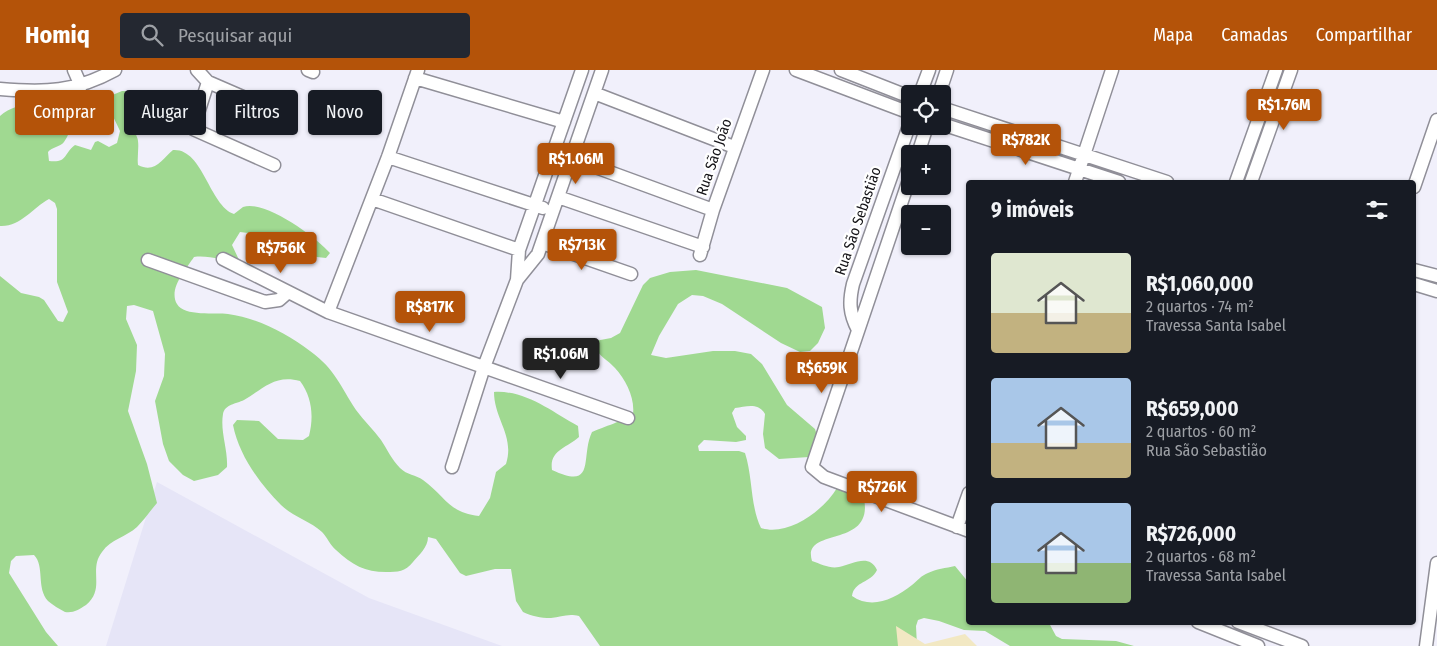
<!DOCTYPE html>
<html lang="pt">
<meta charset="utf-8">
<style>
body{margin:0;font-family:"Fira Sans Condensed",sans-serif;background:#242831;color:#f1f3f6;height:100vh;display:flex;flex-direction:column;font-size:19px;white-space:nowrap}
*{box-sizing:border-box;margin:0}
p{font-size:16px;color:#9ea1a6}
.icon{flex:none;width:28px;height:28px;fill:none;stroke:currentColor;stroke-width:2;stroke-linecap:round;stroke-linejoin:round}
.map{position:relative;flex:1;overflow:hidden}
.panel{position:absolute;left:966px;top:110px;width:450px;height:445px;display:flex;flex-direction:column;background:#171b24;border-radius:5px;box-shadow:0 1px 4px #0004}
.panel>*{flex:none}
.banner{position:absolute;left:15px;top:20px;width:475px;height:45px;display:flex;gap:10px}
.buttons{position:absolute;left:901px;top:15px;display:grid;gap:10px}
.buttons a{display:grid;place-items:center;width:50px;height:50px;border-radius:5px;background:#171b24;box-shadow:0 1px 4px #0004;font-size:25px}
.price{position:absolute;translate:-50% -42px;padding:0 11px;border-radius:5px;background:#b45309;color:#fff;font-size:16px;line-height:32px;filter:drop-shadow(0 1px 2px #0008)}
.price::after{content:'';position:absolute;left:50%;top:30px;width:15px;height:11px;margin-left:-8px;background:inherit;clip-path:polygon(0 0,100% 0,50% 100%)}
.price.active{background:#222;color:#fff}
ul{padding:0;list-style:none}
li{display:flex;align-items:center;gap:15px;height:125px;padding:0 25px}
li span{display:grid;place-items:center;flex:none;width:140px;height:100px;border-radius:5px;color:#555}
li>.icon{margin-inline-start:auto}
span .icon{width:60px;height:60px;fill:#fffc;stroke-width:1}
li b{font-size:21px}
h2{display:flex;justify-content:space-between;align-items:center;height:60px;padding:0 25px;font-size:21px}
.pill{padding:0 18px;border-radius:5px;background:#171b24;box-shadow:0 1px 4px #0004;font-size:18px;line-height:45px}
.pill.active{background:#b45309;color:#fff}
header{display:flex;align-items:center;gap:30px;box-sizing:border-box;height:70px;padding:0 25px;background:#b45309;color:#fff}
header strong{font-size:24px}
nav{display:flex;gap:28px;margin-inline-start:auto;font-size:18px}
.search{width:350px;height:45px;background:#242831;display:flex;align-items:center;gap:12px;box-sizing:border-box;padding:0 18px;border-radius:5px;color:#9ea1a6;font-size:19px}
.map>svg:first-child{display:block}
.built{fill:#e6e5f7}
.green{fill:#a0d991}
.sand{fill:#f2e8c3}
.lines{fill:none;stroke-linecap:round;stroke-linejoin:round}
.minor-casing{stroke:#908f98;stroke-width:15}
.minor{stroke:#fff;stroke-width:12}
.labels{text-anchor:middle;dominant-baseline:central;stroke-width:4.5;stroke-linejoin:round;paint-order:stroke}
.street-label{font-size:15px;fill:#141317;stroke:#fff}
</style>
<header>
<strong>Homiq</strong>
<div class="search"><svg class="icon" aria-label="search" viewBox="0 0 24 24"><circle cx="10" cy="10" r="6"/><path d="M15 15l6 6"/></svg>Pesquisar aqui</div>
<nav><a>Mapa</a><a>Camadas</a><a>Compartilhar</a></nav>
</header>
<div class="map">
<svg width="1437" height="576" viewBox="0 0 1437 576">
<rect width="100%" height="100%" fill="#f1f0fb"/>
<path class="built" d="M 157,412 L 369,528 L 502,576 L 106,576 Z"/>
<path class="green" d="M 122,21 C 144,21 136,50 136,64 C 136,66 138,68 138,71 C 139,79 137,87 138,95 C 155,104 162,89 173,80 C 203,78 209,135 234,144 C 237,142 240,139 243,137 C 265,129 317,168 330,183 L 326,188 L 317,187 L 265,165 L 240,162 L 232,175 L 240,192 C 224,191 209,185 194,187 C 186,199 168,219 177,234 C 184,247 216,242 228,244 C 258,248 286,263 310,281 C 336,300 340,316 356,340 C 364,351 373,359 381,370 C 387,379 392,390 400,398 C 407,405 416,405 423,410 C 445,426 449,443 479,446 L 490,428 L 496,402 L 506,394 C 515,366 494,349 494,322 C 526,320 552,342 578,356 L 579,367 C 567,378 549,380 552,400 C 597,421 580,387 592,362 C 601,358 628,349 633,344 C 635,328 626,310 615,298 C 607,289 599,287 594,275 L 595,271 L 611,268 L 620,263 L 643,215 L 650,208 L 670,202 L 696,200 L 787,218 L 822,237 L 825,258 L 818,273 L 810,281 L 800,282 L 781,273 L 722,234 L 703,226 L 692,225 L 678,234 L 659,266 L 651,285 L 666,288 L 713,281 L 735,281 L 751,284 L 762,294 L 787,335 L 815,359 L 821,377 L 809,387 L 779,389 L 765,378 L 763,364 L 765,344 C 758,332 746,337 735,338 L 732,343 L 737,357 L 746,366 L 746,370 L 736,372 L 704,370 L 698,376 L 699,381 L 739,381 L 745,383 C 753,408 750,435 761,458 C 788,467 824,440 837,418 L 863,424 C 878,481 801,455 812,491 C 821,494 830,499 839,497 C 853,494 869,483 877,500 C 871,513 854,511 852,526 C 872,540 894,529 912,515 C 917,511 922,505 928,503 C 936,499 946,498 955,496 L 969,513 L 969,552 L 1049,553 L 1056,566 L 1062,569 L 1116,571 L 1134,576 L 1010,576 L 985,561 L 964,560 L 939,551 L 924,548 L 918,550 L 916,556 L 917,576 L 600,576 L 579,546 C 568,543 561,547 551,548 C 540,548 532,546 523,542 L 516,531 L 511,499 L 495,499 L 466,506 L 460,503 L 436,469 L 428,467 C 428,477 419,485 413,492 C 405,502 398,502 386,502 C 365,502 352,495 336,480 C 330,475 327,467 322,462 C 310,451 292,446 281,435 C 259,413 239,385 233,355 L 237,350 L 259,351 L 278,369 L 303,370 L 309,366 C 314,346 312,327 300,311 C 275,304 263,319 244,330 C 236,334 225,334 223,344 C 220,362 228,379 227,397 L 218,405 L 194,411 L 183,405 L 169,391 L 163,374 L 155,331 L 164,306 L 165,284 L 153,241 L 134,235 L 127,236 L 126,249 L 137,275 L 136,301 L 128,341 L 147,394 L 157,433 C 150,441 144,450 137,457 C 126,467 111,469 102,482 C 88,500 106,518 86,535 C 78,540 74,543 65,542 C 59,539 53,535 48,531 C 36,518 45,496 34,485 L 16,486 L 11,491 L 9,503 L 46,562 L 58,576 L 0,576 L 0,206 L 21,223 L 39,227 L 44,230 L 58,251 L 63,252 L 68,242 L 57,212 L 57,139 L 55,133 L 49,129 C 32,138 21,157 0,156 L 0,46 C 27,22 90,35 64,72 C 60,77 52,77 48,82 L 49,91 C 68,93 63,84 75,75 L 91,80 L 95,72 L 98,71 L 109,77 L 117,73 L 120,61 L 109,38 L 110,26 Z"/>
<path class="sand" d="M 896,556 L 925,574 L 965,564 L 977,576 L 898,576 Z"/>
<g class="lines">
<g class="minor-casing">
<path id="minor" d="M 74,0 L 81,16
M 197,0 L 208,12 L 273,40
M 308,0 L 313,2
M 796,0 L 910,43
M 841,0 L 910,27
M 415,8 L 564,52
M 208,12 L 193,59 L 274,95
M 0,19 C 45,23 75,22 115,0
M 594,23 L 734,77
M 920,24 L 929,0
M 939,24 L 947,0
M 942,38 L 1167,112
M 942,54 L 1119,112
M 918,84 L 927,56
M 388,87 L 543,138
M 571,88 L 713,140
M 910,107 L 812,397 L 824,407 L 969,461
M 1075,112 L 1112,0
M 1236,112 L 1276,0
M 1251,112 L 1291,0
M 1414,117 L 1437,50
M 558,127 L 703,177
M 372,129 L 519,180
M 542,173 L 631,204
M 700,185 L 713,140 L 763,0
M 223,189 L 328,242 L 628,348
M 148,190 L 265,232 L 279,230 L 287,223
M 1414,200 L 1437,206
M 517,210 L 538,184 L 602,0
M 1414,214 L 1437,221
M 328,242 L 388,87 L 418,0
M 858,260 C 849,243 849,231 853,214 L 910,53
M 452,397 L 484,297 L 517,210 L 519,180 L 582,0
M 957,457 L 969,423
M 1198,552 L 1258,576
M 1238,552 L 1302,576
M 1426,576 L 1437,493"/>
</g>
<use href="#minor" class="minor"/>
</g>
<g class="labels">
<g class="street-label">
<text transform="translate(714 87) rotate(-71)">Rua São João</text>
<text transform="translate(858 151) rotate(-71)">Rua São Sebastião</text>
</g>
</g>
</svg>
<div class="buttons">
<a><svg class="icon" aria-label="locate" viewBox="0 0 24 24"><circle cx="12" cy="12" r="6"/><path d="M12 2v4M12 18v4M2 12h4M18 12h4"/></svg></a>
<a>+</a>
<a>−</a>
</div>
<b class="price" style="left:1284px;top:61px">R$1.76M</b>
<b class="price" style="left:1026px;top:96px">R$782K</b>
<b class="price" style="left:576px;top:115px">R$1.06M</b>
<b class="price" style="left:582px;top:201px">R$713K</b>
<b class="price" style="left:281px;top:204px">R$756K</b>
<b class="price" style="left:430px;top:263px">R$817K</b>
<b class="price active" style="left:561px;top:310px">R$1.06M</b>
<b class="price" style="left:822px;top:324px">R$659K</b>
<b class="price" style="left:882px;top:443px">R$726K</b>
<div class="banner">
<a class="pill active">Comprar</a>
<a class="pill">Alugar</a>
<a class="pill">Filtros</a>
<a class="pill">Novo</a>
</div>
<section class="panel">
<h2>9 imóveis<svg class="icon" aria-label="filters" viewBox="0 0 24 24"><path d="M4 7h16M4 17h16"/><circle cx="9" cy="7" r="2"/><circle cx="15" cy="17" r="2"/></svg></h2>
<ul>
<li><span style="background:linear-gradient(#dfe7d0 60%,#c2b280 0)"><svg class="icon" aria-label="home" viewBox="0 0 24 24"><path d="M3 11l9-7 9 7M6 9v11h12V9"/></svg></span><div><b>R$1,060,000</b><p>2 quartos · 74 m²</p><p>Travessa Santa Isabel</p></div></li>
<li><span style="background:linear-gradient(#a9c7e8 65%,#c2b280 0)"><svg class="icon" aria-label="home" viewBox="0 0 24 24"><path d="M3 11l9-7 9 7M6 9v11h12V9"/></svg></span><div><b>R$659,000</b><p>2 quartos · 60 m²</p><p>Rua São Sebastião</p></div></li>
<li><span style="background:linear-gradient(#a9c7e8 60%,#8fb573 0)"><svg class="icon" aria-label="home" viewBox="0 0 24 24"><path d="M3 11l9-7 9 7M6 9v11h12V9"/></svg></span><div><b>R$726,000</b><p>2 quartos · 68 m²</p><p>Travessa Santa Isabel</p></div></li>
</ul>
</section>
</div>
